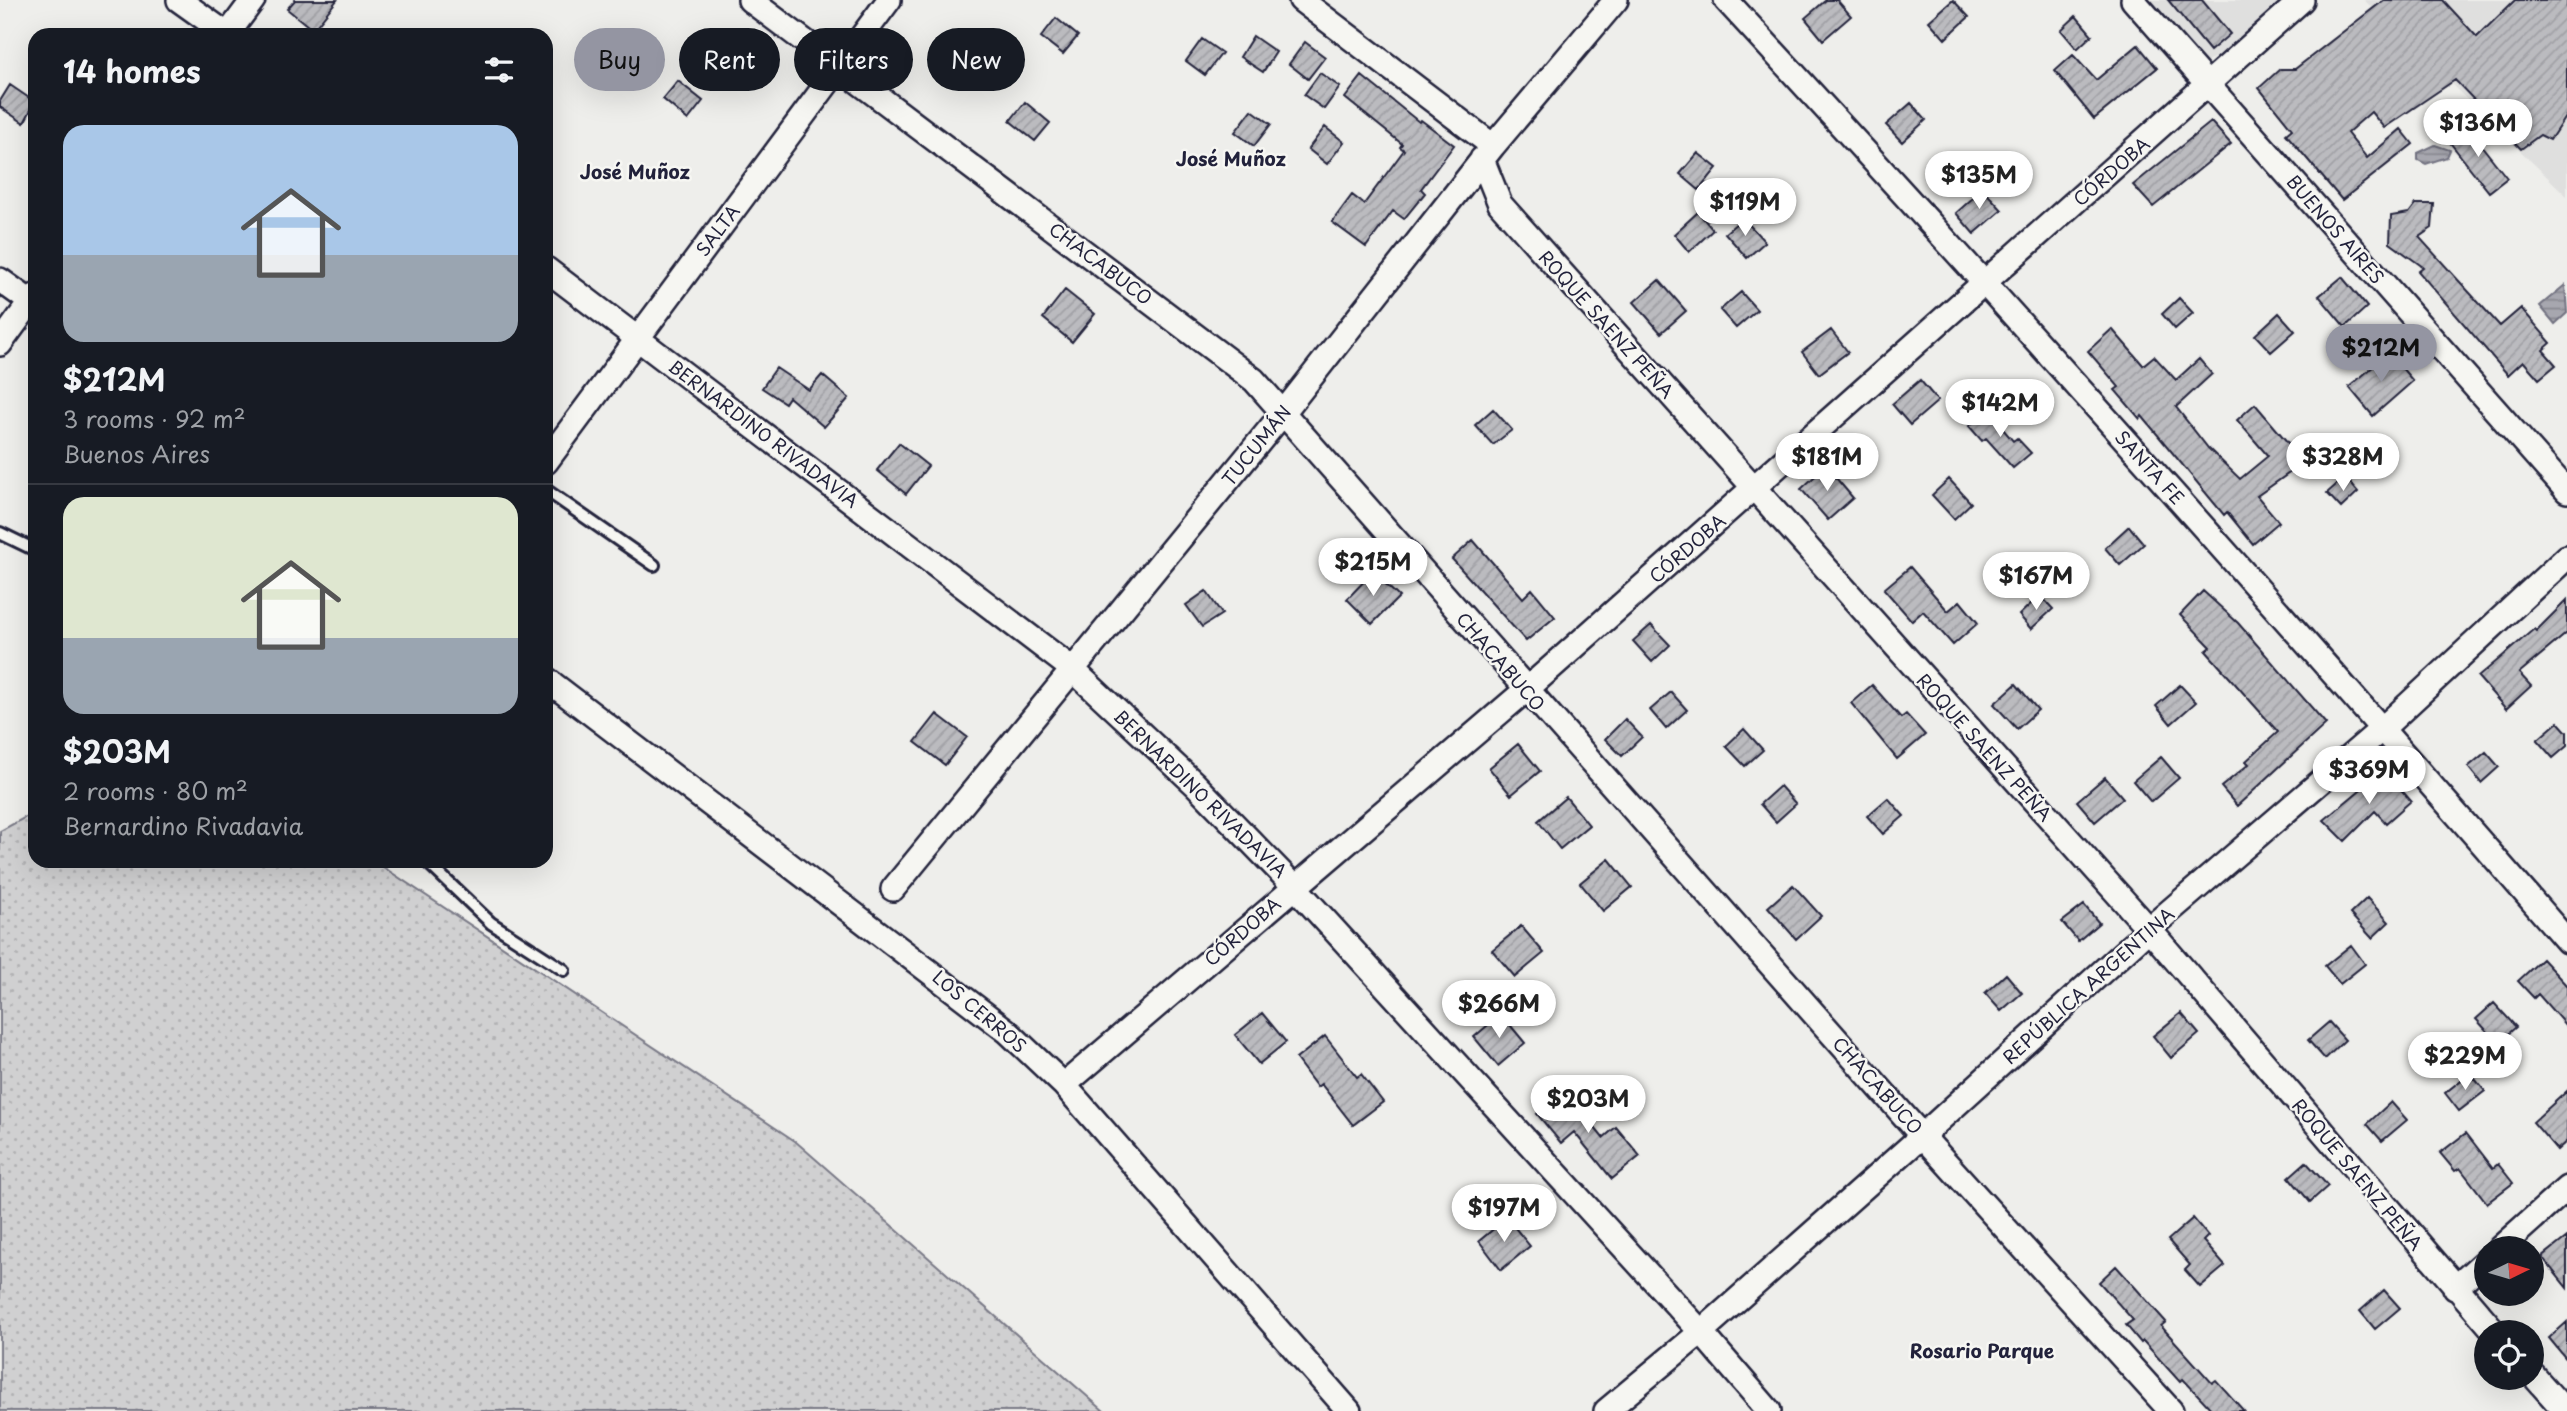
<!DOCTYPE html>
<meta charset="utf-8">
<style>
body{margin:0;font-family:"Playpen Sans",sans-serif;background:#20242c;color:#f1f3f6;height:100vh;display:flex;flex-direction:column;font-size:26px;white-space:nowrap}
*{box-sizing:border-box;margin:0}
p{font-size:23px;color:#9ea1a6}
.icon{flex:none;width:38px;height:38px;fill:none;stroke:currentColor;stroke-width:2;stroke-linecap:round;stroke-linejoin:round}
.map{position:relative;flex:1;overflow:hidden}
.details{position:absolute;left:28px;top:28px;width:525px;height:840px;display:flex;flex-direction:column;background:#171b24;border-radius:21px;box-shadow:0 7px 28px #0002}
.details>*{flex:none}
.top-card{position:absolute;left:574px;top:28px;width:665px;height:63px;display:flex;gap:14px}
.needle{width:46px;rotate:85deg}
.controls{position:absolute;left:2474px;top:1236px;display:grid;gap:14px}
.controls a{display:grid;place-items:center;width:70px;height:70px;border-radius:50%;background:#171b24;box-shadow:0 7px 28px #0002;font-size:35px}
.price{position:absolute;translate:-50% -60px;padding:0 16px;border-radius:24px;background:#fff;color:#222;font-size:23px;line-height:46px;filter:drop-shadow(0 2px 4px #0008)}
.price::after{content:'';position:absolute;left:50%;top:42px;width:21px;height:16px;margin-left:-10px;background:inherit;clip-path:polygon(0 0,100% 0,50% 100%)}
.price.current{background:#9495a2;color:#111}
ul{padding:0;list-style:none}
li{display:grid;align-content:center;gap:14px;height:371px;padding:0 35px}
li+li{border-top:2px solid #363941}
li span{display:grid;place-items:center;height:217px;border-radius:21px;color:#555}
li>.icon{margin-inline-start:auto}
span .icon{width:126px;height:126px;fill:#fffc;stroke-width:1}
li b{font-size:30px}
h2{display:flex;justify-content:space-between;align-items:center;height:84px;padding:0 35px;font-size:30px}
.tag{padding:0 24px;border-radius:32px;background:#171b24;box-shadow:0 7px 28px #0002;font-size:24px;line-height:63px}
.tag.current{background:#9495a2;color:#111}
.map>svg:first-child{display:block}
.built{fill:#dfdfde}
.grass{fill:url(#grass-dots);stroke:#797986;stroke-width:2}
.water{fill:url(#water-rules);stroke:#727281;stroke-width:2}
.building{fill:url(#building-hatch);stroke:#22223b;stroke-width:2}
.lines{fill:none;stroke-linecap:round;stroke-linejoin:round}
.service-casing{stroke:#22223b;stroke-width:16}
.minor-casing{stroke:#22223b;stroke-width:28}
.service{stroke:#f6f6f2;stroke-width:10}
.minor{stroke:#f6f6f2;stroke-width:23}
.labels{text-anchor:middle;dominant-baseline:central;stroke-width:5;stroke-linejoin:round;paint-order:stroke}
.street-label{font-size:18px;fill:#22223b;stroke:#f6f6f2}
.neighbourhood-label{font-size:19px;font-weight:bold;fill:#22223b;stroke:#f6f6f2}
</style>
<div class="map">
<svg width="2567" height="1411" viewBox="0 0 2567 1411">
<defs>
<pattern id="grass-dots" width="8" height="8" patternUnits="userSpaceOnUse" patternTransform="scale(1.75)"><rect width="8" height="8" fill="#d0d0d1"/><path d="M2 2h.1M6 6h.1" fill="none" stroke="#b2b2b4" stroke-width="1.8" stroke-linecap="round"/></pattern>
<pattern id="water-rules" width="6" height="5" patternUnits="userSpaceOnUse" patternTransform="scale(1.75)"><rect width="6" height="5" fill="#a7a7af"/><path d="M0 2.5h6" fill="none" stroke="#888890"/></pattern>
<pattern id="building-hatch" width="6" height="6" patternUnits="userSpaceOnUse" patternTransform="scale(1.75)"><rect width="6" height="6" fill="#bbbbbf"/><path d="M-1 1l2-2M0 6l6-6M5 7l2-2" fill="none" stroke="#a0a0a5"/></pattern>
</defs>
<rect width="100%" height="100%" fill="#eeeeeb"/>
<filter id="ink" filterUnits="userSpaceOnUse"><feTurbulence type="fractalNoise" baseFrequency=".0143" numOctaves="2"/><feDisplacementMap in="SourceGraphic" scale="14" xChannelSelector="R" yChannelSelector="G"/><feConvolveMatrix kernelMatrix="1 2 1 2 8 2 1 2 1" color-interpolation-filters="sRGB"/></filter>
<g filter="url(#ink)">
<path class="built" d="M 2119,0 L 2297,0 L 2186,77 Z
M 2364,0 L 2567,0 L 2567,196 Z"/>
<path class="grass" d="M 35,812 L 35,861 L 374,861 L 795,1141 L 1104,1411 L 0,1411 L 0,831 Z"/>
<path class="water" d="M 2435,145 L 2450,150 L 2447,157 L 2426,164 L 2418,160 L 2418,153 Z
M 2565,285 L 2567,313 L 2555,324 L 2540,306 Z"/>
<path class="building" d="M 295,0 L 337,0 L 313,30 L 287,9 Z
M 1826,0 L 1837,0 L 1851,16 L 1823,40 L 1805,18 Z
M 1953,0 L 1969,17 L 1945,39 L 1929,21 Z
M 2168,0 L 2202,0 L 2230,34 L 2210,51 Z
M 2384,0 L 2443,0 L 2477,37 L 2515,0 L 2567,0 L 2567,114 L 2550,140 L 2540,135 L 2521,149 L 2455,80 L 2384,128 L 2371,112 L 2347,133 L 2367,158 L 2401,129 L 2413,144 L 2342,200 L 2286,134 L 2292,129 L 2259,88 L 2280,69 L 2295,69 Z
M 2076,16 L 2092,35 L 2077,49 L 2061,30 Z
M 1056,18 L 1078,36 L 1063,54 L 1041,37 Z
M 1253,36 L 1276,52 L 1263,72 L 1240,57 Z
M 1202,39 L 1222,53 L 1205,75 L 1186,61 Z
M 1305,42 L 1325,57 L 1308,79 L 1289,64 Z
M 2138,45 L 2157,68 L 2094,119 L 2055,71 L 2073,55 L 2096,80 Z
M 1320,73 L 1340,87 L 1324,109 L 1304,95 Z
M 1362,76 L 1419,122 L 1421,120 L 1454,145 L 1421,189 L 1425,193 L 1404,219 L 1393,211 L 1366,247 L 1332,222 L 1352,195 L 1364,204 L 1404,150 L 1400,147 L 1402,144 L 1345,98 Z
M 678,81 L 703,101 L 688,120 L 663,99 Z
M 10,85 L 35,102 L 24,123 L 0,107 L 0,101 Z
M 1025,102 L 1050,123 L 1035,141 L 1010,121 Z
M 1911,103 L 1926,120 L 1902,142 L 1886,125 Z
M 1252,110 L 1271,124 L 1254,146 L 1235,132 Z
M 2211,122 L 2231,144 L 2153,207 L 2133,185 Z
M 2466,126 L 2507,178 L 2489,192 L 2448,140 Z
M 1325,127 L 1344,142 L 1327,164 L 1308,149 Z
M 1698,153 L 1717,168 L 1699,190 L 1680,174 Z
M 1983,189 L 2002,210 L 1974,234 L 1956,213 Z
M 2416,204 L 2434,204 L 2432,228 L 2419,237 L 2500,326 L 2521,308 L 2551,343 L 2543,350 L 2556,365 L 2539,379 L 2523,361 L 2508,375 L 2418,271 L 2423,267 L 2390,243 L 2391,216 L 2409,213 Z
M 1698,212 L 1713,230 L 1689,252 L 1674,234 Z
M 1743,218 L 1765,242 L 1747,258 L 1725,233 Z
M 2342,277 L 2367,307 L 2345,327 L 2319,296 Z
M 1659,280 L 1686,311 L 1661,333 L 1634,302 Z
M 1065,290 L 1095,314 L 1072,342 L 1043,318 Z
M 1741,292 L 1757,310 L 1736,328 L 1720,310 Z
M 2179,298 L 2193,313 L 2175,329 L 2162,314 Z
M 2279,313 L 2295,331 L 2271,352 L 2255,335 Z
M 2112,329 L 2143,365 L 2154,356 L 2176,380 L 2199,359 L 2212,374 L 2176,407 L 2208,448 L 2240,479 L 2268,456 L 2237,420 L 2255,404 L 2289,444 L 2294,440 L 2309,459 L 2257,496 L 2279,522 L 2253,544 L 2227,512 L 2224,515 L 2142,416 L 2140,419 L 2115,390 L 2119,387 L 2088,351 Z
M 1831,330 L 1848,352 L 1819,374 L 1802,352 Z
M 2389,353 L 2413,381 L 2373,416 L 2349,387 Z
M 776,368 L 809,390 L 822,375 L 849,398 L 824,427 L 789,397 L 785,403 L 762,388 Z
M 1920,380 L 1938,401 L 1910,425 L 1892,404 Z
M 1493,409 L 1512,430 L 1493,445 L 1475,425 Z
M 1987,410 L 2013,441 L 2017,438 L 2031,453 L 2013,468 L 1986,438 L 1982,441 L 1969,426 Z
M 899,443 L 928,466 L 906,494 L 877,470 Z
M 1826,466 L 1853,498 L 1828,520 L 1801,489 Z
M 2345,477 L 2358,492 L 2341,508 L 2327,493 Z
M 1949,479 L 1971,503 L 1954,519 L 1932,495 Z
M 2129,526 L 2144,544 L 2120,565 L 2105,548 Z
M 1473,540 L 1523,598 L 1532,589 L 1555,617 L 1526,641 L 1452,559 Z
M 1910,567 L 1948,611 L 1960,601 L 1978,623 L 1953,645 L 1923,611 L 1912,621 L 1884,589 Z
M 1373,572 L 1399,597 L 1372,624 L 1347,599 Z
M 1206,591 L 1222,614 L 1202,627 L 1186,605 Z
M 2203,591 L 2238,623 L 2326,724 L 2237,806 L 2221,787 L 2249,764 L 2246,761 L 2278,732 L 2206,651 L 2211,647 L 2180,615 Z
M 2040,595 L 2053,609 L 2031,629 L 2019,615 Z
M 2567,600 L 2567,633 L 2519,673 L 2531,686 L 2506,709 L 2478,677 L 2534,629 L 2536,631 Z
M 1651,625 L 1670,645 L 1652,662 L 1633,641 Z
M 2016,684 L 2038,710 L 2017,729 L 1994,704 Z
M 1872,685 L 1901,718 L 1906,714 L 1925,735 L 1897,759 L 1851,703 Z
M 2180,685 L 2196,702 L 2171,724 L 2156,706 Z
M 1671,692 L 1687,710 L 1666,729 L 1650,710 Z
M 937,714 L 967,737 L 945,765 L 915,742 Z
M 1625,719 L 1642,737 L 1622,756 L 1605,739 Z
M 2558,722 L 2567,732 L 2567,746 L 2553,758 L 2537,740 Z
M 1744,729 L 1763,750 L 1745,766 L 1726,746 Z
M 1518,744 L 1540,771 L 1511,795 L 1489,768 Z
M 2486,752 L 2499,767 L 2481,783 L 2468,767 Z
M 2161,757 L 2179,778 L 2151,802 L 2133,781 Z
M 2384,770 L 2411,801 L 2386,823 L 2375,811 L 2345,841 L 2324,820 Z
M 2105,777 L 2123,798 L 2095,822 L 2077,801 Z
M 1780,786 L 1796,804 L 1776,822 L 1760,804 Z
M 1566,797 L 1589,825 L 1560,849 L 1538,821 Z
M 1888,798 L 1904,816 L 1883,834 L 1867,816 Z
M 1609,859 L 1632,887 L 1603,911 L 1580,883 Z
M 1793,885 L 1821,916 L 1796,939 L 1768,907 Z
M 2367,898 L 2389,922 L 2372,938 L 2350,914 Z
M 2084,905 L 2099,923 L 2078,941 L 2062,922 Z
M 1521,926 L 1544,953 L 1515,977 L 1492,950 Z
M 2351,945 L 2365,964 L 2340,984 L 2325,966 Z
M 2542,959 L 2567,986 L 2567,1027 L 2538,994 L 2534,998 L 2518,981 Z
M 2006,974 L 2022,993 L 2001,1011 L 1985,993 Z
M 2494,1003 L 2516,1027 L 2498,1043 L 2476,1019 Z
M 1262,1013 L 1286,1042 L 1259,1064 L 1235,1035 Z
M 2181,1013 L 2199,1034 L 2171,1058 L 2153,1036 Z
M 1501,1014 L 1525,1043 L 1498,1066 L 1474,1037 Z
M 2329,1022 L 2345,1040 L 2325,1059 L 2308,1040 Z
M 1325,1036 L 1357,1077 L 1361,1074 L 1383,1102 L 1353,1125 L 1321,1084 L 1317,1087 L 1296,1059 Z
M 2470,1073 L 2485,1091 L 2459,1111 L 2445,1093 Z
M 1565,1091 L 1603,1138 L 1616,1127 L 1640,1156 L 1612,1179 L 1574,1132 L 1561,1143 L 1537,1114 Z
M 2567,1091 L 2567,1141 L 2557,1150 L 2533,1122 Z
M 2391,1102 L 2407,1120 L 2382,1141 L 2367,1124 Z
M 2466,1133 L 2493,1168 L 2498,1164 L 2513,1183 L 2487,1203 L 2460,1168 L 2455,1171 L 2440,1153 Z
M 2306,1162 L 2328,1186 L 2310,1202 L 2289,1177 Z
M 1507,1218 L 1530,1246 L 1501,1270 L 1479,1241 Z
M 2193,1218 L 2208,1236 L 2203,1241 L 2225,1266 L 2200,1287 L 2185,1270 L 2190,1265 L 2168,1240 Z
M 2567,1237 L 2567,1288 L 2542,1257 Z
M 2116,1266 L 2166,1322 L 2161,1326 L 2212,1383 L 2216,1380 L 2244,1411 L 2213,1411 L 2183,1379 L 2180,1382 L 2143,1341 L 2141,1343 L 2126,1325 L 2133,1320 L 2099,1282 Z
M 2384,1290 L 2400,1308 L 2375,1329 L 2360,1311 Z
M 2567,1322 L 2567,1360 L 2549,1338 Z"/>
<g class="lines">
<g class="service-casing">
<path id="service" d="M 546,490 L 654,565
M 0,533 L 35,550
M 426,861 L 491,923 L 564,970"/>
</g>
<g class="minor-casing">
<path id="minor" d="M 179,0 L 228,35
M 750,0 L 1254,380 L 1922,1136 L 2171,1411
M 1301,0 L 1493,146
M 1726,0 C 2011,309 2291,623 2567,941
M 2133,0 L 2567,491
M 227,35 L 253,0
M 1482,159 L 1500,204 L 2149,929 L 2495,1332
M 546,269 L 1071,668 L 1195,784 L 1294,886 L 1701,1332 L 1769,1411
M 0,280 L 35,305
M 0,344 L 35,296
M 546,462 L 889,0
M 546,679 L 1007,1031 L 1064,1085 L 1349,1411
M 893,889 L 1283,413 L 1493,146 L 1616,0
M 1064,1085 L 1526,690 L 2302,0
M 2500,1248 L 2567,1188
M 2455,1288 L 2487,1259
M 2532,1374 L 2565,1411
M 1606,1411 L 1701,1332 L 1922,1136 L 2149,929 L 2383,728 L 2567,557"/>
</g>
<use href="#service" class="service"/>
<use href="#minor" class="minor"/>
</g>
</g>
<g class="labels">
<g class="street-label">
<text transform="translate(2111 171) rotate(-41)">CÓRDOBA</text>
<text transform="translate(2336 229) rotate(49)">BUENOS AIRES</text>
<text transform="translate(717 230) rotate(-53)">SALTA</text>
<text transform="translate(1101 263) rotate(37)">CHACABUCO</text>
<text transform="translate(1607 324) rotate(48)">ROQUE SAENZ PEÑA</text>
<text transform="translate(764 433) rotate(37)">BERNARDINO RIVADAVIA</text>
<text transform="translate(1256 445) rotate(-51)">TUCUMÁN</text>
<text transform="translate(2150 467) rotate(48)">SANTA FE</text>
<text transform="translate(1687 548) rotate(-41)">CÓRDOBA</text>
<text transform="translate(1501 661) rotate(49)">CHACABUCO</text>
<text transform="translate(1985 747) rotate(48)">ROQUE SAENZ PEÑA</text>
<text transform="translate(1201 793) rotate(44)">BERNARDINO RIVADAVIA</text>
<text transform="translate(1242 931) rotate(-41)">CÓRDOBA</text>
<text transform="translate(2088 985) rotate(-42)">REPÚBLICA ARGENTINA</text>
<text transform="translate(980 1011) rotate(40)">LOS CERROS</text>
<text transform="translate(1878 1085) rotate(48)">CHACABUCO</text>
<text transform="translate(2358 1174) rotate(50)">ROQUE SAENZ PEÑA</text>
</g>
<g class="neighbourhood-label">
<text x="1231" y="158">José Muñoz</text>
<text x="635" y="171">José Muñoz</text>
<text x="1982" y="1350">Rosario Parque</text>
</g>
</g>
</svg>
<div class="controls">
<a><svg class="needle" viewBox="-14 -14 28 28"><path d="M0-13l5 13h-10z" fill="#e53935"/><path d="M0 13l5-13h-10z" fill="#9ea1a6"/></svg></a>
<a><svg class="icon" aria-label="locate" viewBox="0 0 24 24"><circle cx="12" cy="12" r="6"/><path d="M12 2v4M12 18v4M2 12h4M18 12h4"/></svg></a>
</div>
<b class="price" style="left:2478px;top:159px">$136M</b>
<b class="price" style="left:1979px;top:211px">$135M</b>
<b class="price" style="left:1745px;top:238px">$119M</b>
<b class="price current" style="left:2381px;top:384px">$212M</b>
<b class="price" style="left:2000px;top:439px">$142M</b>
<b class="price" style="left:1827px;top:493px">$181M</b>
<b class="price" style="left:2343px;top:493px">$328M</b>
<b class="price" style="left:1373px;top:598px">$215M</b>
<b class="price" style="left:2036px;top:612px">$167M</b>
<b class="price" style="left:2369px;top:806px">$369M</b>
<b class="price" style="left:1499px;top:1040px">$266M</b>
<b class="price" style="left:2465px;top:1092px">$229M</b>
<b class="price" style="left:1588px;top:1135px">$203M</b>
<b class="price" style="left:1504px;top:1244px">$197M</b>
<div class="top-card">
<a class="tag current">Buy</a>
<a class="tag">Rent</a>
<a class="tag">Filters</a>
<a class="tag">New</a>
</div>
<section class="details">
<h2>14 homes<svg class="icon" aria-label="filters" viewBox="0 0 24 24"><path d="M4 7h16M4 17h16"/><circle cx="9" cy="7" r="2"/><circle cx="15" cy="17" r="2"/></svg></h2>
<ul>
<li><span style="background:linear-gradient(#a9c7e8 60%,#9aa5b1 0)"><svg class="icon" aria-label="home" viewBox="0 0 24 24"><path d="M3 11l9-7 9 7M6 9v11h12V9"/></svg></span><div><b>$212M</b><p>3 rooms · 92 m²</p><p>Buenos Aires</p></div></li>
<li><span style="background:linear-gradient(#dfe7d0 65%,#9aa5b1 0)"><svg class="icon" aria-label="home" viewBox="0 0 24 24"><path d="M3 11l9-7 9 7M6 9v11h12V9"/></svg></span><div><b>$203M</b><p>2 rooms · 80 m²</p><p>Bernardino Rivadavia</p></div></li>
</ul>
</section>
</div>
